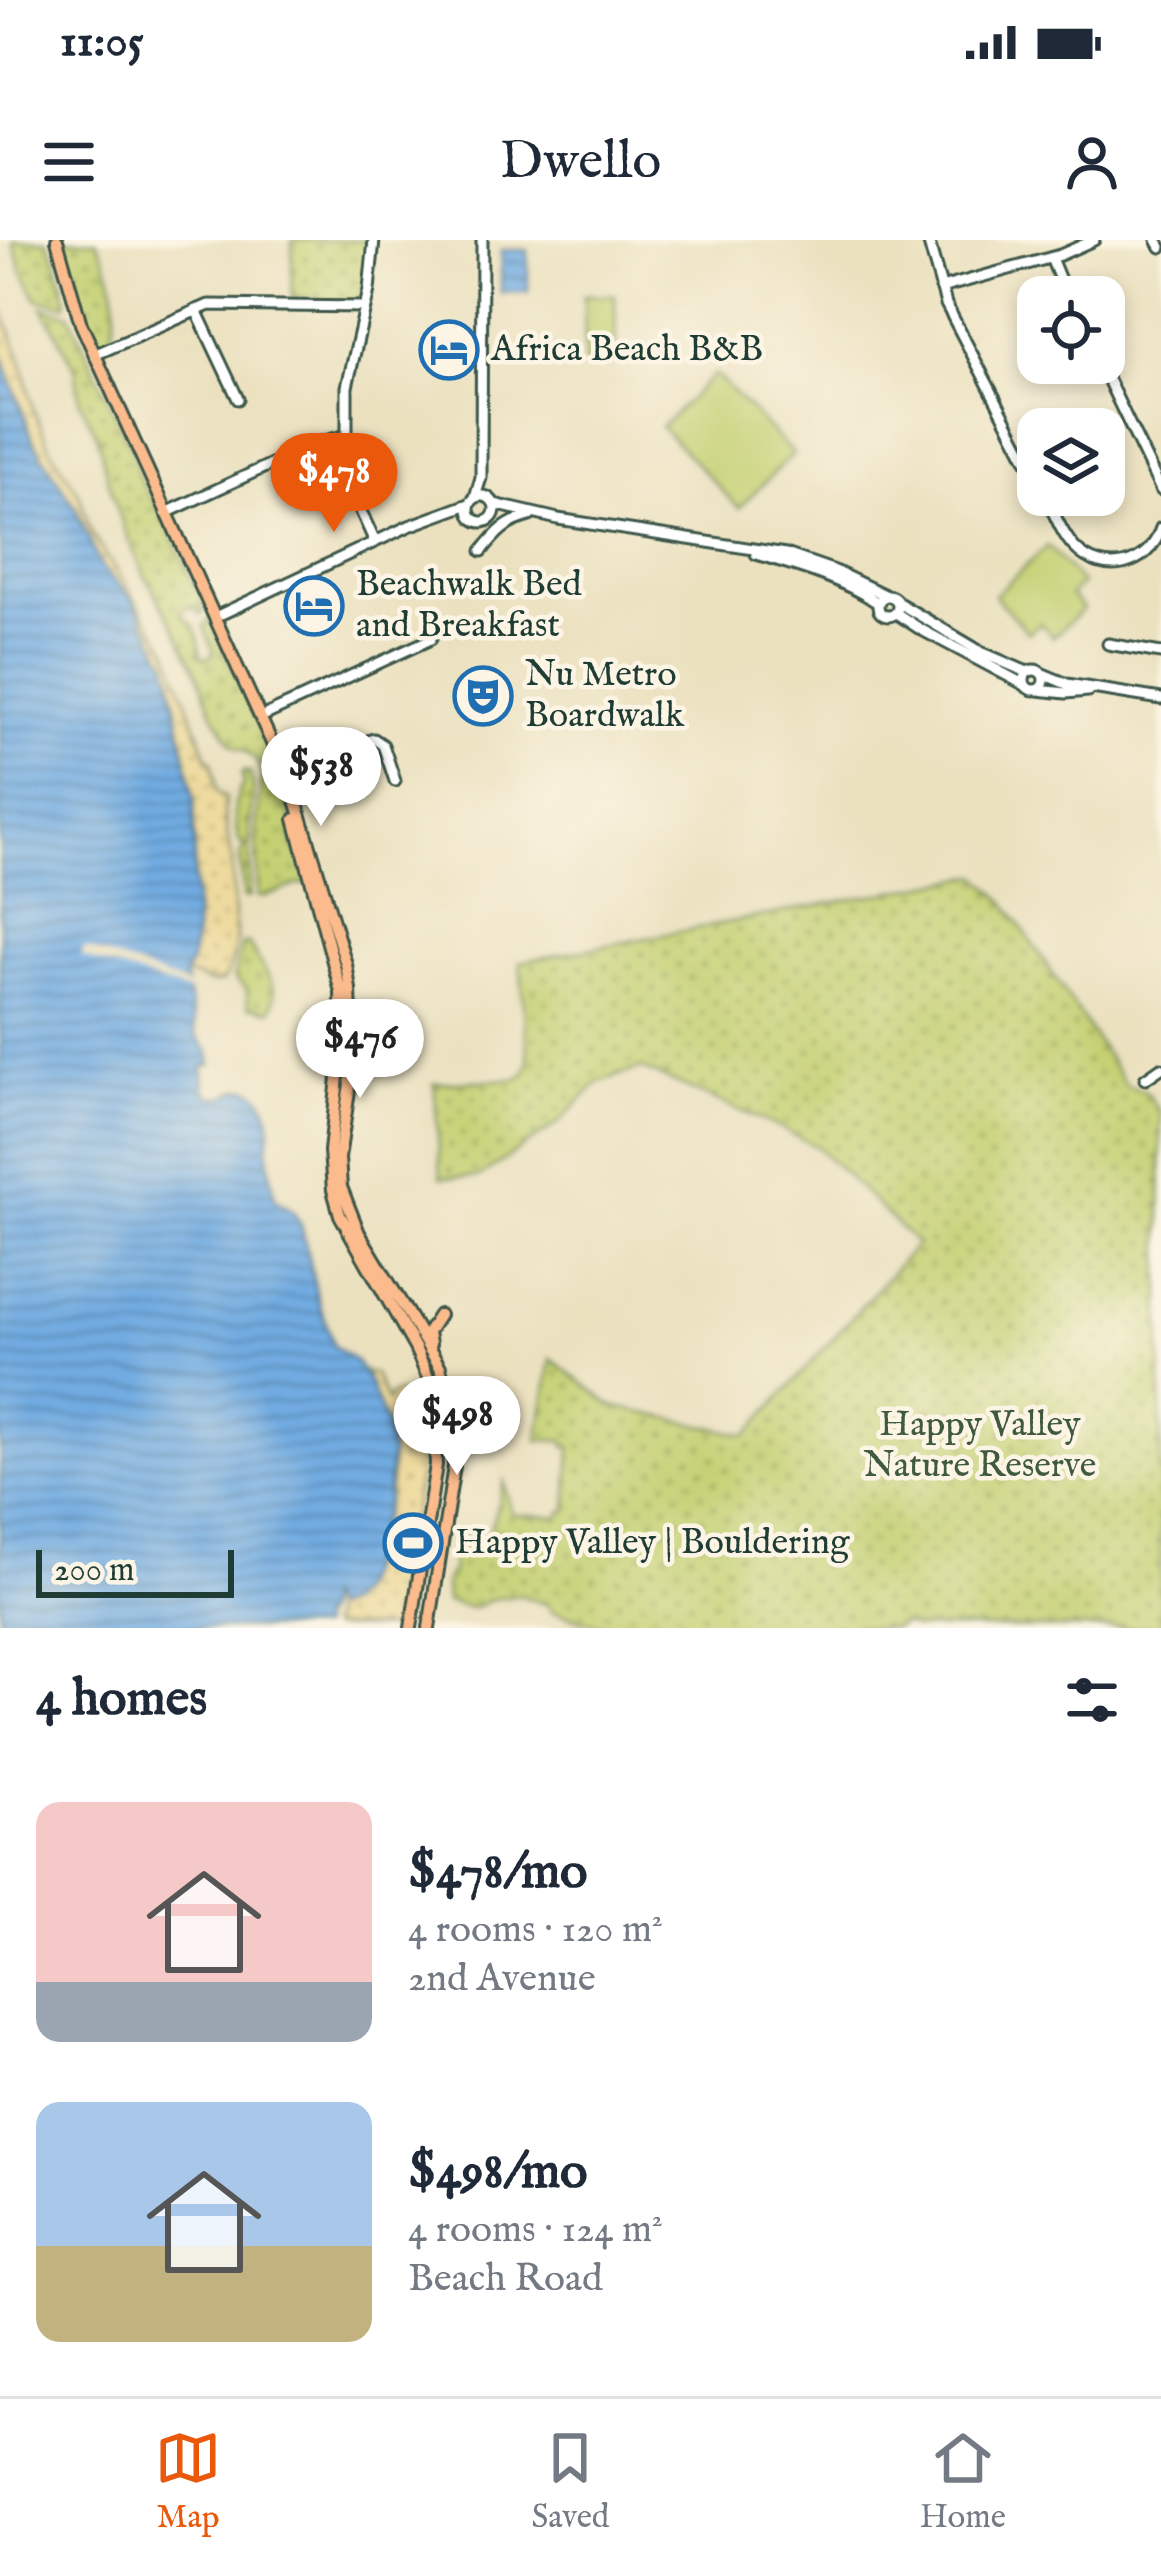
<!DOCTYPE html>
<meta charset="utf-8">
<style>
body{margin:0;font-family:"IM FELL English",serif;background:#f2f2f3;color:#1f2937;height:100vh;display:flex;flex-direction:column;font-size:45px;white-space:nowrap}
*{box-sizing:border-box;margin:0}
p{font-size:39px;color:#747a83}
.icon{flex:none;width:66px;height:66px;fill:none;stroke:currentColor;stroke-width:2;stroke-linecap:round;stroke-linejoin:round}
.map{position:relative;height:1388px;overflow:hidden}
.details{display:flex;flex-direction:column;background:#fff;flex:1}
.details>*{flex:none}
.controls{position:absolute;left:1017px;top:36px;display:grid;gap:24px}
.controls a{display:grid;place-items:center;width:108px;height:108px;border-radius:24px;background:#fff;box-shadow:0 6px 18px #0003;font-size:60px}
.scale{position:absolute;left:36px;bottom:30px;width:198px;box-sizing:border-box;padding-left:12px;border:6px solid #1f3d34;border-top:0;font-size:33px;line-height:42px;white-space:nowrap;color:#1f3d34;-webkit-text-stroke:9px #fcf5e5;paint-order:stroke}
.price{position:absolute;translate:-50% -102px;padding:0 27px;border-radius:42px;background:#fff;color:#222;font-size:39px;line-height:78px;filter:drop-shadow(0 3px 6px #0008)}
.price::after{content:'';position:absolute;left:50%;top:72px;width:36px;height:27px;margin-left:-18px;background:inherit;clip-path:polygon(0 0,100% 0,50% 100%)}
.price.selected{background:#ea580c;color:#fff}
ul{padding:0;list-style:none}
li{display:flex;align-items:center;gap:36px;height:300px;padding:0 36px}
li span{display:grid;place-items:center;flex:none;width:336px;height:240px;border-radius:24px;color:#555}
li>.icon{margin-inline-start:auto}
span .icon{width:144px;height:144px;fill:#fffc;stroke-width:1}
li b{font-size:51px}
h2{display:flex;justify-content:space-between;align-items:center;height:144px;padding:0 36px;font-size:51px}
.status{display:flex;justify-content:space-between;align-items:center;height:84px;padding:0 60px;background:#fff;direction:ltr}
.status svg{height:33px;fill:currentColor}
header{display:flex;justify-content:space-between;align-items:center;height:156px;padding:0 36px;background:#fff;font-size:54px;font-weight:600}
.menu{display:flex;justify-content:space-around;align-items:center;height:168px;border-top:3px solid #e0e1e3;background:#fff;font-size:33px;color:#747a83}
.menu a{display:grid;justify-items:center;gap:6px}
.menu .selected{color:#ea580c}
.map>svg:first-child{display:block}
.green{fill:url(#green-dots);stroke:#728653;stroke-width:3}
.sand{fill:url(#sand-dots);stroke:#868c69;stroke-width:3}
.pitch{fill:#c4d072;stroke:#728653;stroke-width:3}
.water{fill:url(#water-rules);stroke:#48748a;stroke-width:3}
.pier{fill:#ebe1bf}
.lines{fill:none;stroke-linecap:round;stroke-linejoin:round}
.minor-casing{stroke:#3e5649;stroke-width:15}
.major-casing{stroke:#3e5649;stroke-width:16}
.minor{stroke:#fff;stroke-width:9}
.major{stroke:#fbbb8c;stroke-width:10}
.labels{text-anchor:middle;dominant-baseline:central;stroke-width:9;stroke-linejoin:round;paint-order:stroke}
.poi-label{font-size:36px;fill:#1f3d34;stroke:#fcf5e5;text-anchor:start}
.park-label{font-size:36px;fill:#405a40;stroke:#fcf5e5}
</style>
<div class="status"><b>11:05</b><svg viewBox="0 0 49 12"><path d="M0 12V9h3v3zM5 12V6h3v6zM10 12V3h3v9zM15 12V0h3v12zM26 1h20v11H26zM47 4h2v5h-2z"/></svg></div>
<header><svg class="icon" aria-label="menu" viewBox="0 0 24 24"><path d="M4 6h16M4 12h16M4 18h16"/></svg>Dwello<svg class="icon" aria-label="person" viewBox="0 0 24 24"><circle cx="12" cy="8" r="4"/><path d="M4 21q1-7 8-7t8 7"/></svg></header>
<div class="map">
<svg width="1161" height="1388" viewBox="0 0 1161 1388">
<defs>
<pattern id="green-dots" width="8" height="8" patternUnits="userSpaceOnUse" patternTransform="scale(3)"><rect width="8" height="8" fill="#c4d072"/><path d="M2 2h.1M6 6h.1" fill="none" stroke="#9faa5e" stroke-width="1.8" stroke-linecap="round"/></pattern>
<pattern id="sand-dots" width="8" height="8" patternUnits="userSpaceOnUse" patternTransform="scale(3)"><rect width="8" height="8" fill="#eeda9e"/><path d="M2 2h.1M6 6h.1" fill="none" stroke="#ccbc89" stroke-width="1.8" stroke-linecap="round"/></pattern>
<pattern id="water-rules" width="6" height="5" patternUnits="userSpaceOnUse" patternTransform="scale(3)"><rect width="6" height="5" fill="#71abe1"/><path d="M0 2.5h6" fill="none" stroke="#5c8cb7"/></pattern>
</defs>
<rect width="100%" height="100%" fill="#fcf5e5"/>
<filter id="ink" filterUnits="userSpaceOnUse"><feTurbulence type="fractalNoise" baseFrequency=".00833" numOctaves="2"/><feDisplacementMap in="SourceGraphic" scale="24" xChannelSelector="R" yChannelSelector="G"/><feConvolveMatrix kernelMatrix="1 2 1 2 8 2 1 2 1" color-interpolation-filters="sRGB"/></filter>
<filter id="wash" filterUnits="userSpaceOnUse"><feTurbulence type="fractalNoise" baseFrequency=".004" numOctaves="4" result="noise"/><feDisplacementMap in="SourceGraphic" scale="48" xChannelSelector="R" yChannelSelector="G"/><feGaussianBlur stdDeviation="2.7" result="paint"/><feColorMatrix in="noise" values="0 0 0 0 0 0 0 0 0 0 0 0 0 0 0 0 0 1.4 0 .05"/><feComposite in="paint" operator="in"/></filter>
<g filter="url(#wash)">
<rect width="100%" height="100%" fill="#ebe1bf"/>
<path class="green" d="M 13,0 L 47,0 L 55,17 L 67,61 L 65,65 L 37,59 L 22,30 Z
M 62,0 L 97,0 C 112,31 124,70 108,103 L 97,103 L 81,68 L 81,57 Z
M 292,0 L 369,0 L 369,26 L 361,59 L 353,62 L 292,57 Z
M 43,67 L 69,74 L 71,78 L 133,212 C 139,245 147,249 161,274 C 177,303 189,335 204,365 L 205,371 L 201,374 L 193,367 L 186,367 L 182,372 C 186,384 181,374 190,382 C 199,391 200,404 200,415 L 206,419 L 214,413 L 204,386 L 210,379 L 273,520 L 292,578 L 291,595 L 295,609 L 311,644 C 290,642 277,657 258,657 L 256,589 L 262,533 L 257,522 L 247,512 L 232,505 L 213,473 L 198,434 L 177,391 L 144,334 L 124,289 L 108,240 L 97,195 L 80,162 L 75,128 Z
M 244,531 L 250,533 L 254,548 L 250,583 L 250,657 L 244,658 L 240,617 L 245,606 L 238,600 C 234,568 231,569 244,541 L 241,535 Z
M 978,635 L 1005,662 L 1126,845 L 1145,851 L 1161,873 L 1161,1388 L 914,1388 L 903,1383 L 894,1388 L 609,1388 L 552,1371 L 548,1365 L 520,1355 L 493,1359 L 472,1368 L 446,1362 L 445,1341 L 453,1330 L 451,1325 L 457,1291 L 488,1297 L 504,1242 L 512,1274 L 560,1277 L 561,1272 L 567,1271 L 571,1207 L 565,1206 L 564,1201 L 538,1200 L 551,1119 L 613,1166 L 747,1195 L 917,1004 L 817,907 L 776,886 L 641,828 L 599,842 L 556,885 L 479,937 L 441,937 L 434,843 L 518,839 L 525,833 L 529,823 L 520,722 Z
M 242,704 L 249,704 C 260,727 284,747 270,771 L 248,766 L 247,750 L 234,738 Z"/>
<path class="sand" d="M 0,64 L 21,117 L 34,171 L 49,206 L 79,254 L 91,293 L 168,409 L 208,519 L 212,520 L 217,552 L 226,557 L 224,569 L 230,614 L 232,616 L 234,680 C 239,697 234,729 221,742 L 211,743 L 185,734 L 191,722 L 195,693 L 194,558 L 168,424 L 133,360 L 103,329 L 96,316 L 76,269 L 34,202 L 0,111 Z
M 365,1132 L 374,1134 L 387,1161 L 391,1154 L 399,1153 L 409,1170 L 410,1177 L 419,1186 L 423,1213 L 393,1388 L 330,1388 L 331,1369 C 342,1367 354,1359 359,1348 C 378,1298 402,1237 386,1184 C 380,1166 370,1149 365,1132 Z"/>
<path class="pitch" d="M 584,55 L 615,55 L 616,122 L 585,122 Z
M 715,134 L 793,214 L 739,268 L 661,187 Z
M 1048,306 L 1082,344 L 1070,355 L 1083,369 L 1053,397 L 1040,383 L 1028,393 L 994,355 Z"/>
<path class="water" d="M 501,10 L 528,10 L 528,52 L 501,53 Z
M 0,111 L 34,202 L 76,269 L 96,316 L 103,329 L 133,360 L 168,424 L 194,558 L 195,693 L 191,722 L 185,734 L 196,795 L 209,812 L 211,825 L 203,826 L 205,849 L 211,857 L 226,857 C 250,837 267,856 270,882 C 271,892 268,902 268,911 C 269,927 273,944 275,959 L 291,969 L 301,984 L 318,1060 L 334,1106 L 356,1122 L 370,1145 L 386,1185 L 391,1212 L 387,1260 L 373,1311 L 359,1348 L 347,1364 L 331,1369 L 325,1358 L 324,1372 L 319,1379 L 320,1388 L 0,1388 Z"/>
<path class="pier" d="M 84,707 L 194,748 L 195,754 L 81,716 Z"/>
</g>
<g filter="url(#ink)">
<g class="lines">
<g class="minor-casing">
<path id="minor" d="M 374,0 L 369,50 L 347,147 L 347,241 L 375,302
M 928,0 L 946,64 L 1038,241
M 1157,0 L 1161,7
M 1051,18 L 1067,57
M 941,48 L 1060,15 L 1094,0
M 196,70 L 238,159
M 94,115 L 209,65 L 365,67
M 1100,123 L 1161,250
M 1045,255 C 1054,272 1061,293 1074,307 C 1103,338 1149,327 1161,288
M469 269a13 13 0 1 1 26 0a13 13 0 1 1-26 0Z
M 475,257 L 481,238 L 482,0
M 494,264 L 558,279 L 786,314 L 835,331 L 887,356
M 166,273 L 317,203 L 347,195
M 482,311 C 497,292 506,282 530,276
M 756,314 C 797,326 842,338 878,363
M878 366a10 10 0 1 1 20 0a10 10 0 1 1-20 0Z
M 897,362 L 983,413 L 1027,432
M 896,373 L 920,389 L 1025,445
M 215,377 L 409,286 L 469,264
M 1108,404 L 1161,413
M1024 440a10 10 0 1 1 20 0a10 10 0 1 1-20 0Z
M 1043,434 L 1067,444 L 1161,459
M 1038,450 L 1066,453 L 1088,451
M 261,477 L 431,399
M 283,526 L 374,499 L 383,505 L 395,541
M 1145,839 L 1161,828"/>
</g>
<g class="major-casing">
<path id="major" d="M 57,0 L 81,84 L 292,547 L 346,724 L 350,749 L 352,801 L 350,844 L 339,918 L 341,947 L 359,993 L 440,1127 L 450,1168 L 454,1226 L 429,1388
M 295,579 L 341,752 L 342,801 L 330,911 L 333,950 L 340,975 L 352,997 L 415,1108 L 430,1142 L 434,1165 L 436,1225 L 411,1388
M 430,1104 L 428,1092 L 439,1075"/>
</g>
<use href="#minor" class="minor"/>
<use href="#major" class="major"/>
</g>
</g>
<defs>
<g id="hotel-ring" transform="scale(3)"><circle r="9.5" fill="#fcf5e5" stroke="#1f6fb2" stroke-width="1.5"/><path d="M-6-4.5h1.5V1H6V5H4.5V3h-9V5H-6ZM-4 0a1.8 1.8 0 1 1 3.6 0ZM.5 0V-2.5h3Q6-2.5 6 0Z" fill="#1f6fb2"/></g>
<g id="theatre-ring" transform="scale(3)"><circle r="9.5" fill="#fcf5e5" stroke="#1f6fb2" stroke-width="1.5"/><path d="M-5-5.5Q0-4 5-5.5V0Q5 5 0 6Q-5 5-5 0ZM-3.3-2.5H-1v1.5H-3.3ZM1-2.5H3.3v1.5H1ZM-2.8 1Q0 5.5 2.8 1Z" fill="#1f6fb2"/></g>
<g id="stadium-ring" transform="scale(3)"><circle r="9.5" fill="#fcf5e5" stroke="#1f6fb2" stroke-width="1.5"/><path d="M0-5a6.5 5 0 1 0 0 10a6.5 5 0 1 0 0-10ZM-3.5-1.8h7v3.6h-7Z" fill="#1f6fb2"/></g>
</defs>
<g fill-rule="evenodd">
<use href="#hotel-ring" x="449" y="110"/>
<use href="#hotel-ring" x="314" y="366"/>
<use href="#theatre-ring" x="483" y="456"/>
<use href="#stadium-ring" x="413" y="1303"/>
</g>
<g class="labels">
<g class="poi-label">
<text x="491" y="110">Africa Beach B&amp;B</text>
<text x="356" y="345">Beachwalk Bed<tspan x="356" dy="41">and Breakfast</tspan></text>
<text x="525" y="435">Nu Metro<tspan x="525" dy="41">Boardwalk</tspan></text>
<text x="455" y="1303">Happy Valley | Bouldering</text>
</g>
<g class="park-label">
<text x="980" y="1185">Happy Valley<tspan x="980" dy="41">Nature Reserve</tspan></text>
</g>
</g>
</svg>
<div class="controls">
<a><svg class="icon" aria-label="locate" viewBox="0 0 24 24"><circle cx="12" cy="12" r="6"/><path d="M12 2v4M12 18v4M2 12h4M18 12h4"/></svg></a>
<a><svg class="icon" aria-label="layers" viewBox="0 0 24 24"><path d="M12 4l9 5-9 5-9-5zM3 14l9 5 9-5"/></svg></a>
</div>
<div class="scale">200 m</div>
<b class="price selected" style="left:334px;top:295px">$478</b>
<b class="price" style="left:321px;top:589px">$538</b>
<b class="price" style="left:360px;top:861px">$476</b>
<b class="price" style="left:457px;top:1238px">$498</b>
</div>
<section class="details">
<h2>4 homes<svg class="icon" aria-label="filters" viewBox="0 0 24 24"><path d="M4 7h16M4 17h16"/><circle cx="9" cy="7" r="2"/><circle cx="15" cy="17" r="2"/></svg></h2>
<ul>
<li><span style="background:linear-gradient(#f6c9c9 75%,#9aa5b1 0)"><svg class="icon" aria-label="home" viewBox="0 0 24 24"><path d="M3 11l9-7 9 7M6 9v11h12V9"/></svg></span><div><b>$478/mo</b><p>4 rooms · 120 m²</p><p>2nd Avenue</p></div></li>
<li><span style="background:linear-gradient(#a9c7e8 60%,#c2b280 0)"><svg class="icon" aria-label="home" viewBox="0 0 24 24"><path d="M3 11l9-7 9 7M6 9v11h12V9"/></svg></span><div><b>$498/mo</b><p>4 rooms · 124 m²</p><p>Beach Road</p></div></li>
</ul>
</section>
<nav class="menu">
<a class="selected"><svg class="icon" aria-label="map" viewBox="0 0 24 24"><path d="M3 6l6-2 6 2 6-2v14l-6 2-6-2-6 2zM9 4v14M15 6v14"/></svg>Map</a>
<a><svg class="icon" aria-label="saved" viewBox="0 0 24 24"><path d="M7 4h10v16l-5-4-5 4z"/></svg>Saved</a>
<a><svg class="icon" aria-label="home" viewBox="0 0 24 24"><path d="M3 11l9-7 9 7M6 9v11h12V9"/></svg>Home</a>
</nav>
